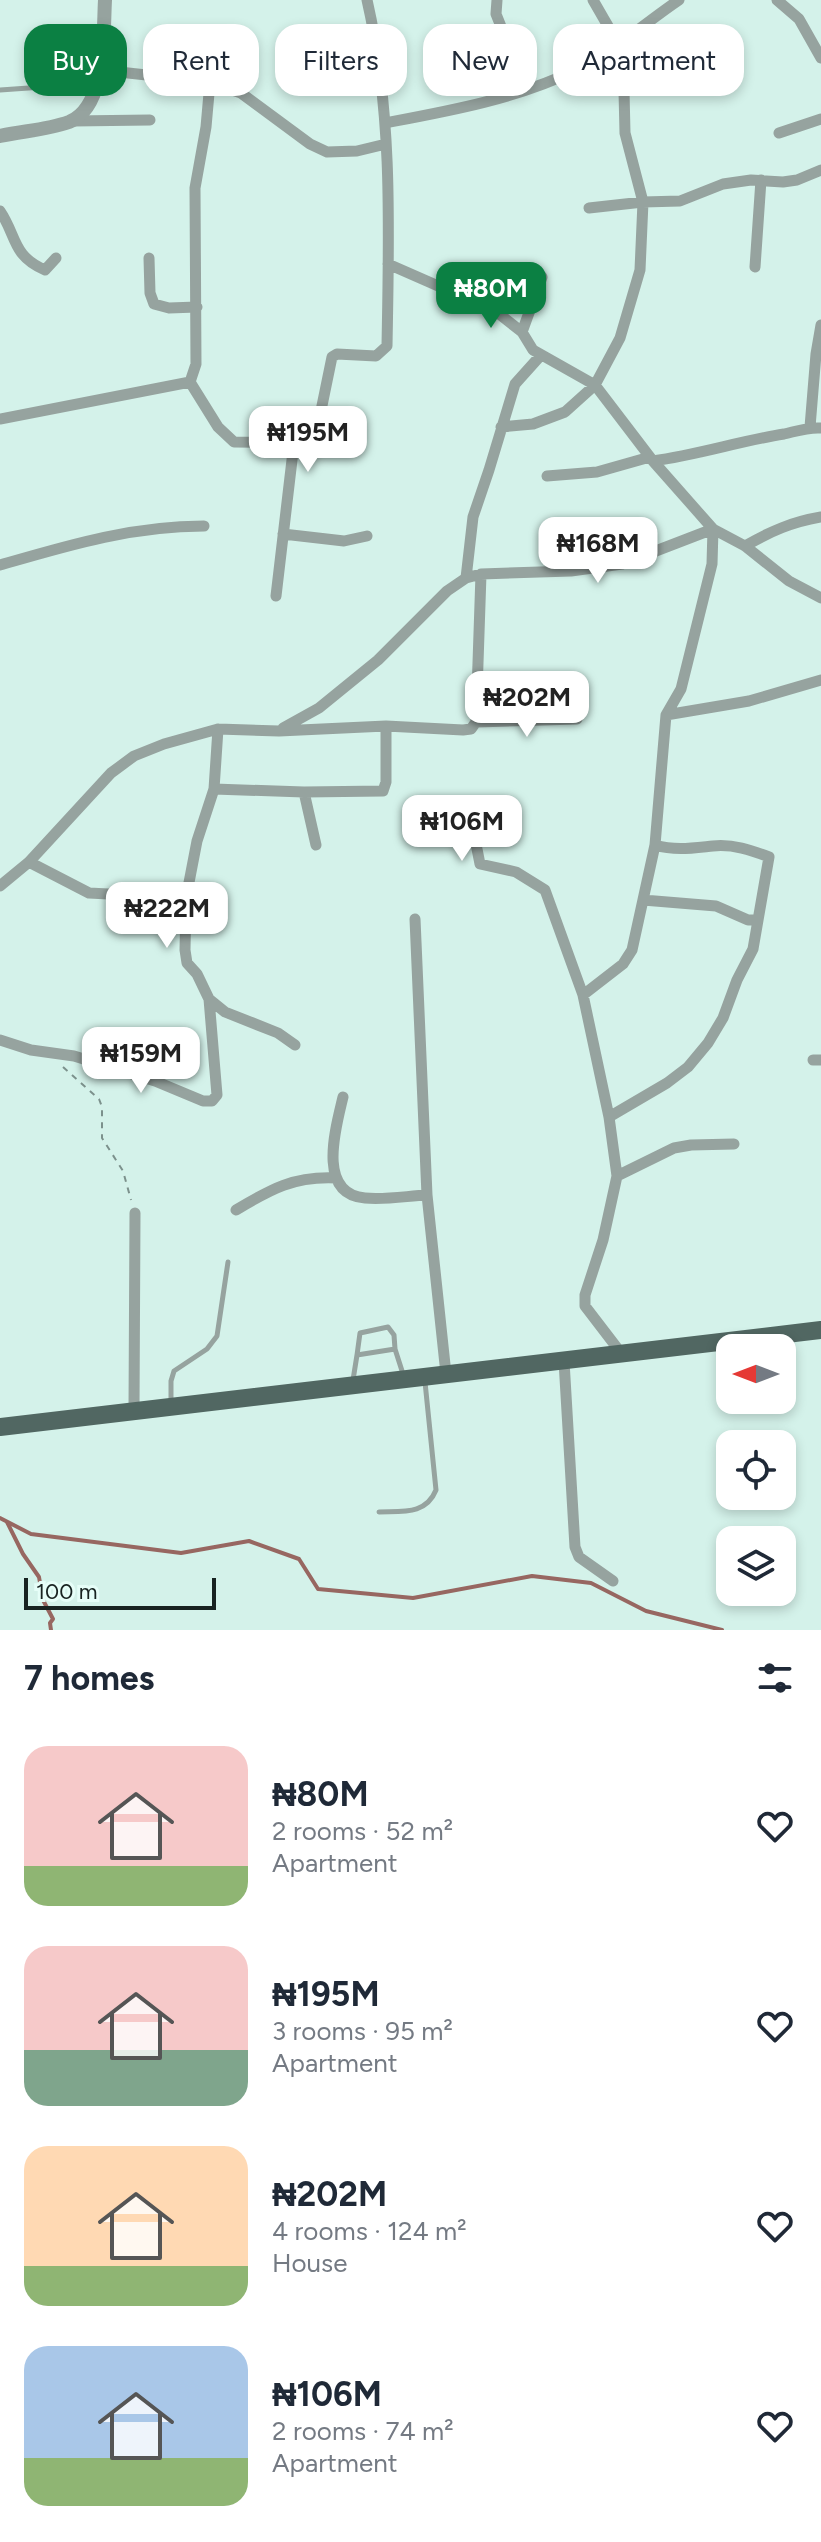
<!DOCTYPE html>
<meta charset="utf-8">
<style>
body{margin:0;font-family:Figtree,sans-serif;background:#f2f2f3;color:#1f2937;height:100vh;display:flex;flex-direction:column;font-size:30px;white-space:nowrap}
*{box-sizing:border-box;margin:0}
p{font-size:26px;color:#747a83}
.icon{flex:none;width:44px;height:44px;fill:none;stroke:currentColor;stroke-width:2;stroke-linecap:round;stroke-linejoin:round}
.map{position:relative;height:1630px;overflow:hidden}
.panel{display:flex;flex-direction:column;background:#fff;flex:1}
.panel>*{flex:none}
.banner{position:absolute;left:24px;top:24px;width:774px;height:72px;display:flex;gap:16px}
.needle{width:52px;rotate:270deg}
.fabs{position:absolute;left:716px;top:1334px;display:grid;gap:16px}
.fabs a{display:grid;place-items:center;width:80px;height:80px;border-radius:16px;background:#fff;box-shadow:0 4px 12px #0003;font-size:40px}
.scale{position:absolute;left:24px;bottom:20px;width:192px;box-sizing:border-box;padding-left:8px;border:4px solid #182321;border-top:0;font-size:22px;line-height:28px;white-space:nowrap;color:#182321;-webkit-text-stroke:6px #e6fef8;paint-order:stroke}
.price{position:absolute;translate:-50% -68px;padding:0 18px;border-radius:16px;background:#fff;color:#222;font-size:26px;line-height:52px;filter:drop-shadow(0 2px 4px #0008)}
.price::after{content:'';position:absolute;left:50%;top:48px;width:24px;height:18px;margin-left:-12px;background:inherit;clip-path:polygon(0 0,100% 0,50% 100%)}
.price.current{background:#0b8043;color:#fff}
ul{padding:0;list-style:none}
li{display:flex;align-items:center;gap:24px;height:200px;padding:0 24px}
li span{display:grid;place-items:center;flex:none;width:224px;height:160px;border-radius:24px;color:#555}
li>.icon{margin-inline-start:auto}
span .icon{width:96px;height:96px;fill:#fffc;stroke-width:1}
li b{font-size:34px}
h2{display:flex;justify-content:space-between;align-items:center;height:96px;padding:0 24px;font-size:34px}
.tag{padding:0 28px;border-radius:24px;background:#fff;box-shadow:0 4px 12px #0003;font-size:28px;line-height:72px}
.tag.current{background:#0b8043;color:#fff}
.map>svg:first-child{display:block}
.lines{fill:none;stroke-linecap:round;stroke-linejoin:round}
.stream{stroke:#976761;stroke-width:4}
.path{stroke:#7c918c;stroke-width:2;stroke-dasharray:6 6;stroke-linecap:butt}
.service{stroke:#96a39f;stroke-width:5}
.minor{stroke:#96a39f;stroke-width:11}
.tertiary{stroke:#96a39f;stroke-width:14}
.primary{stroke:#516762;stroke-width:18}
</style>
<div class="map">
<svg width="821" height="1630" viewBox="0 0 821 1630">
<rect width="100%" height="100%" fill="#d4f2ea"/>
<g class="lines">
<path class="stream" d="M 0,1518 L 31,1534 L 181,1553 L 249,1541 L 299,1559 L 318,1589 L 413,1598 L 532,1576 L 591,1583 L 646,1611 L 722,1630
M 7,1522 L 23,1554 L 39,1577 L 43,1600 L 53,1619 L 50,1623 L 51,1630"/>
<path class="path" d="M 63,1067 L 99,1099 L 102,1107 L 102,1138 L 123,1171 L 131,1200"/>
<path class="service" d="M 0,90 L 43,87
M 357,1355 L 360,1333 L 388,1327 L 394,1335 L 395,1349
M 353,1380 L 357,1355 L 395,1349 L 403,1374
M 171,1403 L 171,1381 L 174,1371 L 207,1349 L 217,1336 L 228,1262
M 379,1512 C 402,1511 426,1515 436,1490 L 425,1382"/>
<path class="minor" d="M 497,0 L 496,14 L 502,29
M 777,0 L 799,19 L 821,58
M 101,70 L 210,82 L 241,93 L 310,144 L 327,152 L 357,151 L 386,144
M 73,121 L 150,120
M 385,123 C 449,111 516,99 576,70 C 613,52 645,23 679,0
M 779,133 L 821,119
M 589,208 L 643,202 L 680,201 L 723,184 L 751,180 L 783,182 L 797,180 L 821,170
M 0,211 C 17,236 12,256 45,270 L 56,258
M 149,258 L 150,293 L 154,304 L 169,308 L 197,307
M 388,264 L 445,289 L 484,302 L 522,332 L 533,350 L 595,385 L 653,461 L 713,529 L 745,546 L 789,581 L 821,598
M 755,267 L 761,180
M 522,332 L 542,277
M 190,382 L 196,364 L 195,188 L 206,127 L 210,82
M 190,382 L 218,427 L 234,442 L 294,443
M 0,419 L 190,382
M 501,427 L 533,424 L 565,412 L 595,385 L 620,338 L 640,270 L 643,202 L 625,133 L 624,91 L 617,51 L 612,33 L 593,0
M 810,427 L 816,354 L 821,325
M 653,461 C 697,455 740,441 784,434 C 797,431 808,427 821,428
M 547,476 L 597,472 L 650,457
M 283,534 L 344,541 L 367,536
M 745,546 C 771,531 792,522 821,517
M 0,565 C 69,545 132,526 204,526
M 466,578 L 473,517 L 489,470 L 515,384 L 541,355
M 276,596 L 294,443 L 313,438 L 317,430 L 332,357 L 337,354 L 376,356 L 387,346 C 389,231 393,113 367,0
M 666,715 L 749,701 L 821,680
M 476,722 L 481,574
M 283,728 L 319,708 L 378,660 L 447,591 L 466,578 L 481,574 L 571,571 L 622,564 L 713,529
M 218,729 L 214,789 L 197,841 L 186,898 L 185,950 L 187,963 L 197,974 L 209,999 L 225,1012 L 278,1033 L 295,1045
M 214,789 L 304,792
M 474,803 L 475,839 L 480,864 L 516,872 L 545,890 L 583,995 L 609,1117 L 617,1176 L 603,1240 L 585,1295 L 585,1306 L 621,1353
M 316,845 L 304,792 L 383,791 L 386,782 L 386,726
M 29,862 L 89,893 L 186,898
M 0,886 L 29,862 L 111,773 L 134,756 L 164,744 L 218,729 L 279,731 L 386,726 L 463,730 L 471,729 L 476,722 L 577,719
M 643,900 L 716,906 L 748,920 L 756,920
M 415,919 L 427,1195 L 446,1374
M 583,995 L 623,964 L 632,950 L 655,845 L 666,715 L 681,689 L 712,564 L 713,529
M 0,1040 L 31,1050 L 74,1056 L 155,1081 L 203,1101 L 212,1101 L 217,1095 L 209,999
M 813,1060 L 821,1060
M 343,1097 C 336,1127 316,1194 365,1198 C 385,1200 407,1196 427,1195
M 609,1117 L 667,1083 L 688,1067 L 708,1043 L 723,1018 L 737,980 L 753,949 L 769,857 C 751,850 733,844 713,846 C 693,848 675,851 655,845
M 617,1176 L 674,1148 L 691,1145 L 734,1144
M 236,1210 C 271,1189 294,1176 336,1178
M 564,1361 L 575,1547 L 579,1557 L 613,1581
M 134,1410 L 135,1213"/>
<path class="tertiary" d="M 0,136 C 22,131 47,130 69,122 C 107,107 103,34 105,0"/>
<path class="primary" d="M 0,1427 L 821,1330"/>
</g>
</svg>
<div class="fabs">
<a><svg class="needle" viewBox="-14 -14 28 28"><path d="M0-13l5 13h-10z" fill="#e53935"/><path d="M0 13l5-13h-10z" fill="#747a83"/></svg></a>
<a><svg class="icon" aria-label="locate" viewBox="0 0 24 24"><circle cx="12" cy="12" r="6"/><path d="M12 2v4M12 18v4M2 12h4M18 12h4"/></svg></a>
<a><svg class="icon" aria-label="layers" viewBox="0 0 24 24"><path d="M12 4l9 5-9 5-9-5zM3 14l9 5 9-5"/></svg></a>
</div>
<div class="scale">100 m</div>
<b class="price current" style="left:491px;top:330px">₦80M</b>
<b class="price" style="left:308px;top:474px">₦195M</b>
<b class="price" style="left:598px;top:585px">₦168M</b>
<b class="price" style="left:527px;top:739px">₦202M</b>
<b class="price" style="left:462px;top:863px">₦106M</b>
<b class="price" style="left:167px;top:950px">₦222M</b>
<b class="price" style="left:141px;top:1095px">₦159M</b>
<div class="banner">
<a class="tag current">Buy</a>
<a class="tag">Rent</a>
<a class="tag">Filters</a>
<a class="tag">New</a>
<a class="tag">Apartment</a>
</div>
</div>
<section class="panel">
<h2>7 homes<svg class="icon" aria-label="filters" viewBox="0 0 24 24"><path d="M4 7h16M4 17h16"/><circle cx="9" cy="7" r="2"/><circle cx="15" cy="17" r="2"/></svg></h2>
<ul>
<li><span style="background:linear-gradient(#f6c9c9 75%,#8fb573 0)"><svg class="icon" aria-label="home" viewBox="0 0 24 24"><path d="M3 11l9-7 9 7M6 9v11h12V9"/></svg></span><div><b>₦80M</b><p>2 rooms · 52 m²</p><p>Apartment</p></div><svg class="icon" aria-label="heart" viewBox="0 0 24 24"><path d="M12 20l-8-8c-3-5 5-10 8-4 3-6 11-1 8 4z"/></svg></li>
<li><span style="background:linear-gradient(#f6c9c9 65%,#7fa58c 0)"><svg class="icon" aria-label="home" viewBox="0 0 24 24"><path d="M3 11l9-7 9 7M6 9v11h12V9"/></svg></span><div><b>₦195M</b><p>3 rooms · 95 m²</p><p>Apartment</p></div><svg class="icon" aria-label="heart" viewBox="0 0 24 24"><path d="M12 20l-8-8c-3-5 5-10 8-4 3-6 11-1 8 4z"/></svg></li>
<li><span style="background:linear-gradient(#ffd9b3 75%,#8fb573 0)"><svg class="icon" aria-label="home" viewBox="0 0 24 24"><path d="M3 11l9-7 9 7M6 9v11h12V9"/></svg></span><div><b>₦202M</b><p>4 rooms · 124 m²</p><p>House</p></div><svg class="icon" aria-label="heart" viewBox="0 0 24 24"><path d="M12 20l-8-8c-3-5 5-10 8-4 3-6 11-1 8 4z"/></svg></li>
<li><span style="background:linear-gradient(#a9c7e8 70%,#8fb573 0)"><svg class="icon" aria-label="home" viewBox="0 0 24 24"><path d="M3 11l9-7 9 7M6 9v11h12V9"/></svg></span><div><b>₦106M</b><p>2 rooms · 74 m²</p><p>Apartment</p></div><svg class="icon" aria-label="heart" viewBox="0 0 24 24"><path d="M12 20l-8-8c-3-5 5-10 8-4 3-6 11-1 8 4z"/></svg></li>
</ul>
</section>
